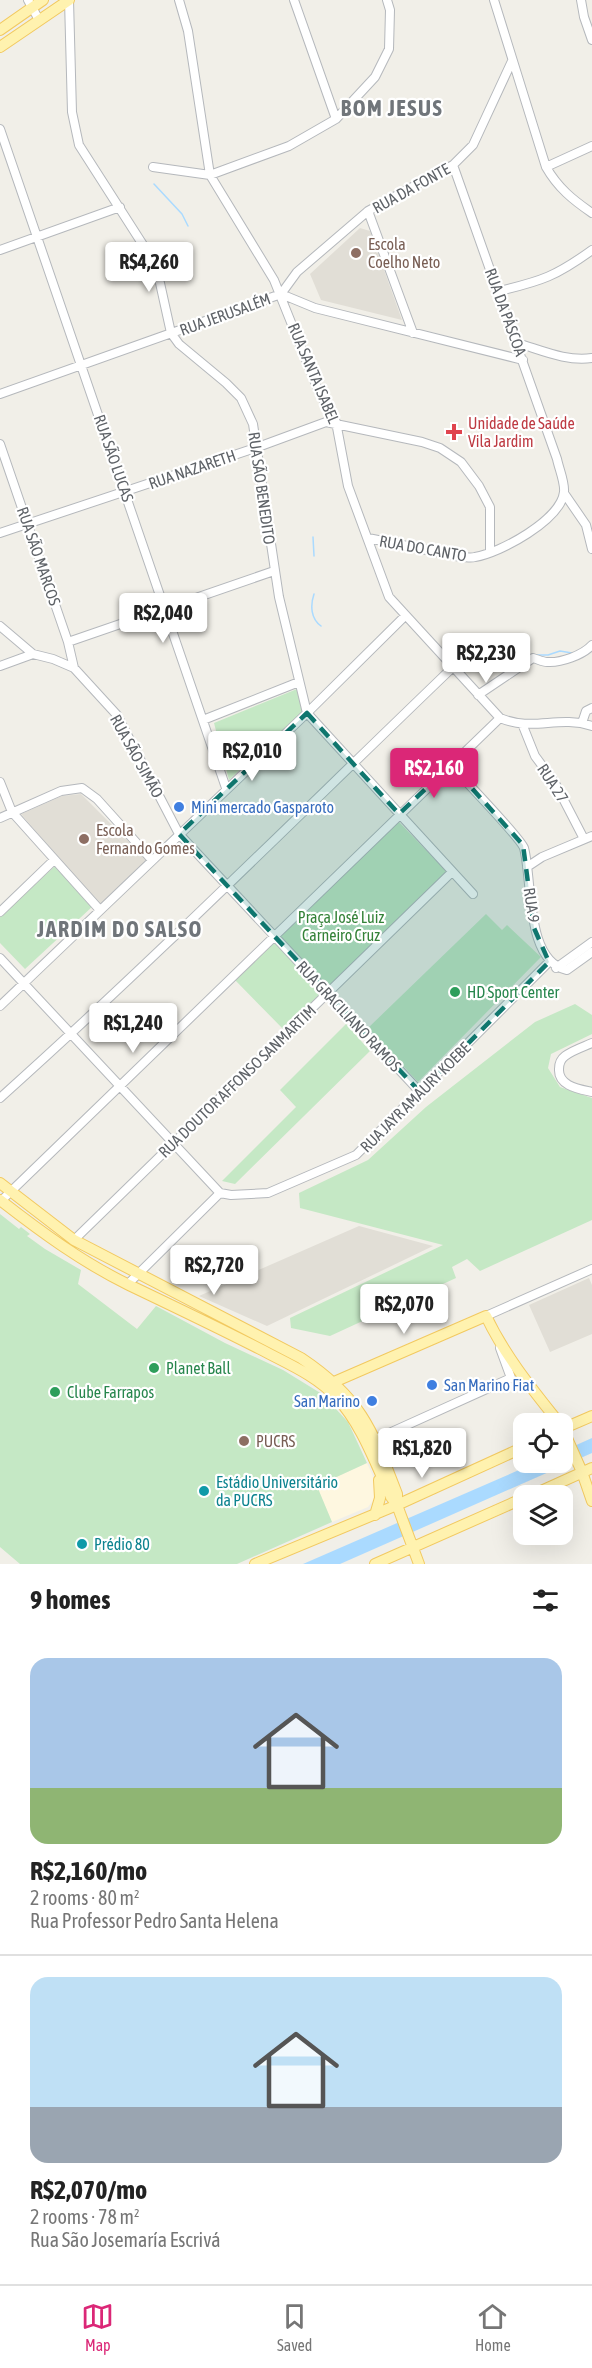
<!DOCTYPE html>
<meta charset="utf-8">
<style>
body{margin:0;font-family:"Asap Condensed",sans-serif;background:#f2f2f2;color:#222;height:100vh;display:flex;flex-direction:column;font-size:22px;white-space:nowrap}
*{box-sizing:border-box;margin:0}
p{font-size:20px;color:#767676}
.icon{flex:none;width:33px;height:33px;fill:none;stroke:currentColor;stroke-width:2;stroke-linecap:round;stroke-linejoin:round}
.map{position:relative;height:1564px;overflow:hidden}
.panel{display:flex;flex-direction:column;background:#fff;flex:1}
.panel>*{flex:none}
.controls{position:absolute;left:513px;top:1413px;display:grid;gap:12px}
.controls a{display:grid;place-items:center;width:60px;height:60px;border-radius:12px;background:#fff;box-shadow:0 6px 24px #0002;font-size:30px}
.price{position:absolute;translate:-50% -51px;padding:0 14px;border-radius:6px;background:#fff;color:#222;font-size:20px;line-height:39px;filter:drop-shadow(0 2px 3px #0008)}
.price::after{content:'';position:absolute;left:50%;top:36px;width:18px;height:14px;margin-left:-9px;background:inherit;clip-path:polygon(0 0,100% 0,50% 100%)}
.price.active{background:#db2777;color:#fff}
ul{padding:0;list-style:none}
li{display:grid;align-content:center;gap:12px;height:318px;padding:0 30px}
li+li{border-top:2px solid #e0e0e0}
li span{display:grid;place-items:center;height:186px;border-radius:18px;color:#555}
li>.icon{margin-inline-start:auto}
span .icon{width:108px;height:108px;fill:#fffc;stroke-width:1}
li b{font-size:26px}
h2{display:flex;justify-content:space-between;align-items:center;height:72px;padding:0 30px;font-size:26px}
.tabs{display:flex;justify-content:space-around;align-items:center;height:84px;border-top:2px solid #e0e0e0;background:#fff;font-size:16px;color:#767676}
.tabs a{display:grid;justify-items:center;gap:3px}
.tabs .active{color:#db2777}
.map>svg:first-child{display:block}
.commercial{fill:#fef7e0}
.education{fill:#e1ded6}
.green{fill:#c5e8c5}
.water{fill:#aadaff}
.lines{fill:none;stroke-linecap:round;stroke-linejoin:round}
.stream{stroke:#aadaff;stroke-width:1.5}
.minor-casing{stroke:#b5b8bc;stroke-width:10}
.major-casing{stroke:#f2c960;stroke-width:12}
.minor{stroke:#fff;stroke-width:8}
.major{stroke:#fff2af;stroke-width:10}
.marked{fill:#0f766e;fill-opacity:0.2;stroke:#0f766e;stroke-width:4.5;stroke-dasharray:12 8;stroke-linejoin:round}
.education-dot{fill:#8d6e63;stroke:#fff;stroke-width:2}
.health-dot{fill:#e0444e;stroke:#fff;stroke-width:2}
.shop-dot{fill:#3f7fe0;stroke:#fff;stroke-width:2}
.leisure-dot{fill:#2e9e5b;stroke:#fff;stroke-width:2}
.culture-dot{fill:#0f9aa8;stroke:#fff;stroke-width:2}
.labels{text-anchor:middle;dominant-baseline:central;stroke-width:4.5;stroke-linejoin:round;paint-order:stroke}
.street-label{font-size:16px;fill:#5f6368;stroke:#fff}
.education-label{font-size:16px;fill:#785e54;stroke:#fff;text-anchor:start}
.health-label{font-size:16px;fill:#be3a42;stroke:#fff;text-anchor:start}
.shop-label{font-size:16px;fill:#366cbe;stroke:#fff;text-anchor:start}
.park-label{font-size:16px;fill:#348238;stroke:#fff}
.leisure-label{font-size:16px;fill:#27864d;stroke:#fff;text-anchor:start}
.culture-label{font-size:16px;fill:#0d838f;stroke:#fff;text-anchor:start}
.district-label{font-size:22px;font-weight:bold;letter-spacing:1.5px;fill:#70757a;stroke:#fff}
</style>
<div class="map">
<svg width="592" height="1564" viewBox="0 0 592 1564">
<rect width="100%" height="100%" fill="#f1efe8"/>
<path class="commercial" d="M 367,1463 L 377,1485 L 376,1497 L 368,1507 L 332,1522 L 316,1486 Z"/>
<path class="education" d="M 360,228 L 370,231 L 402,320 L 321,300 L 310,274 Z
M 81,794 L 147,860 L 100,906 L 21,814 L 62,796 Z
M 359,1226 L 433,1246 L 267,1326 L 199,1296 Z
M 589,1278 L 592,1285 L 592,1334 L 550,1352 L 529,1305 Z"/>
<path class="green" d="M 297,689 L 303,711 L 229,780 L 214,723 Z
M 399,822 L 447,872 L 284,1030 L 235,980 Z
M 55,866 L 93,906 L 25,969 L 0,943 L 0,917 Z
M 486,914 L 502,930 L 507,925 L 541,957 L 418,1082 L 368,1028 Z
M 575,1004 L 592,1015 L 592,1034 L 551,1054 L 548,1068 L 560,1087 L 592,1098 L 592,1220 L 480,1271 L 467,1259 L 452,1267 L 456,1278 L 330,1336 L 291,1328 L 290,1318 L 443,1245 L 300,1208 L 299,1193 L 368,1160 L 426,1107 L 535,1022 Z
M 346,1024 L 370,1051 L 235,1184 L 222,1181 L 296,1107 L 280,1090 Z
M 0,1214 L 19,1229 L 21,1227 L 30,1234 L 27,1236 L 45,1249 L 81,1270 L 78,1284 L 137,1329 L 156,1306 L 225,1343 L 283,1370 L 322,1394 L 348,1422 L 367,1463 L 317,1486 L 332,1522 L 237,1564 L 20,1564 L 0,1547 Z"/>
<path class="water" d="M 592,1438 L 592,1453 L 340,1564 L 303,1564 L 535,1463 L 562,1462 L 563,1451 Z"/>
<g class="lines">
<path class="stream" d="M 154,184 L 182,214 L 188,226
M 313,537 L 314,556
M 314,594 C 310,606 311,619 321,626
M 536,655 L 548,655 L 560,651 L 572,653"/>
<g class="minor-casing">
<path id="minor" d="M 28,0 L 39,20
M 69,0 L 72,112 L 79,145 L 145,248 L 160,283 L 171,333 L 179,344 L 226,383 L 241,398 L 253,424 L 279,597 L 307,713 L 473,894
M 179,0 L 188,31 L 210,175 L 274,280 L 319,392 L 336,422 L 348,486 L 389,597 L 500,718 C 533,732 558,715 592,726
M 294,0 L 336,119
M 494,0 L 546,167 C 558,188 573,200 592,213
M 581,0 L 584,17 L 592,40
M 0,129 L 226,788
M 153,167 L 210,175 L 289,146 L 336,119 L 375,77 L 389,49 L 390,10 L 387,0
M 546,167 L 592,146
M 368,211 L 413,333
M 0,250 L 120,207
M 499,291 C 542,281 556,276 592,250
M 281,294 L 297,272 L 368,211 L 453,165 L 473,145 L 512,61
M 517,343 C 541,350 567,362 592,358
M 0,394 L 281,294 L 315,308 L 523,360
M 0,444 L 68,642 L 74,668
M 564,493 L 586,525 L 592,549
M 0,533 L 258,447 L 326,422 L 422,442 L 440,448 L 461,462 L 479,486 L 490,507 L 490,552
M 368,538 L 461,557 C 466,557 471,558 475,557 C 500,553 561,520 564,492 C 565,482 559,469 557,459 L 453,165
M 0,626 L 33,654 L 53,659 L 74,668 L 117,715 L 179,834 L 420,1092
M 68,642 L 274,571
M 0,666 L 33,654
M 478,695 L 533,658 C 537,659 543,662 547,662 C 561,663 583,655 592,645
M 203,720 L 299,682
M 582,723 L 586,711 L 592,708
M 523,726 L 535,756 L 555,783 L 584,839
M 451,765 C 463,779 520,837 524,848 C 533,882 525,961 567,970 L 592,952
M 0,782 L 12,812 L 99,909
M 0,818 L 61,791 L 82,788 L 97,799 L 152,860
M 527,867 L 542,857 L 592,836
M 0,912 L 54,860
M 0,958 L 220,1193
M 556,968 L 592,942
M 0,1006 L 307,713 L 405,616
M 592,1043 C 583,1047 573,1050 565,1056 C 561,1059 559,1063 559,1069 C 558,1086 579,1089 592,1092
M 0,1098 C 155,959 302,812 452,668
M 220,1193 L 231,1195 L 268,1193 L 356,1155 L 549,962
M 1,1201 L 500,718
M 74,1240 L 452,872
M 128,1284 L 220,1193
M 486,1316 L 592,1269
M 376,1439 L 511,1378 L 500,1348"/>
</g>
<g class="major-casing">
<path id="major" d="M 0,30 L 43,0
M 0,47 L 69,0
M 0,1183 L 74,1240 L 301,1358 C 361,1398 372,1429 397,1494 L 397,1502
M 0,1200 C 41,1232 82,1262 129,1285 C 173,1306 217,1327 260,1349 C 286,1363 316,1375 337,1398 C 362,1425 375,1463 391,1497 L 397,1505 L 419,1564
M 334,1382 L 486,1316 C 505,1356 532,1389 560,1424
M 562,1427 L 582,1472 L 592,1501
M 562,1429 L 592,1416
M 530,1496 L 592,1468
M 375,1515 L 380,1498 L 379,1480
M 255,1564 L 397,1505 L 524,1447
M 375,1564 L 524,1498"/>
</g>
<use href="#minor" class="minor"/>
<use href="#major" class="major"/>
</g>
<path class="marked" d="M 307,713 L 399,814 L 451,765 L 523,845 L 534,928 L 549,962 L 420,1092 L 179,834 Z"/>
<g class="education-dot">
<circle cx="356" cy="253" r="6"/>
<circle cx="84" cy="839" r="6"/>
<circle cx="244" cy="1441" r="6"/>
</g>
<path class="health-dot" d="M451 423h6v6h6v6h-6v6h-6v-6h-6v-6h6z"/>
<g class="shop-dot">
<circle cx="179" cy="807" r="6"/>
<circle cx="432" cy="1385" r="6"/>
<circle cx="372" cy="1401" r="6"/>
</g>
<g class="leisure-dot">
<circle cx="455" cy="992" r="6"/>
<circle cx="154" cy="1368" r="6"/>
<circle cx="55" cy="1392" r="6"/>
</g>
<g class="culture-dot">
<circle cx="204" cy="1491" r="6"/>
<circle cx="82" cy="1544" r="6"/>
</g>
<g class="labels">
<g class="street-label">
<text transform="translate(411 188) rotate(-29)">RUA DA FONTE</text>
<text transform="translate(506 312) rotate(70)">RUA DA PÁSCOA</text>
<text transform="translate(225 314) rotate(-20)">RUA JERUSALÉM</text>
<text transform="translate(314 373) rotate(67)">RUA SANTA ISABEL</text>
<text transform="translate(114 458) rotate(71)">RUA SÃO LUCAS</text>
<text transform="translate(192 469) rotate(-19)">RUA NAZARETH</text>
<text transform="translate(262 488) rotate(82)">RUA SÃO BENEDITO</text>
<text transform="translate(423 548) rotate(10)">RUA DO CANTO</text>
<text transform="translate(39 556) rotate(71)">RUA SÃO MARCOS</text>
<text transform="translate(137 756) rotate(61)">RUA SÃO SIMÃO</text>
<text transform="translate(553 783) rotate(57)">RUA 27</text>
<text transform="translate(532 905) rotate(82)">RUA 9</text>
<text transform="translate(349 1016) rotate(47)">RUA GRACILIANO RAMOS</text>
<text transform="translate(237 1081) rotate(-44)">RUA DOUTOR AFFONSO SANMARTIM</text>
<text transform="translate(415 1097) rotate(-45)">RUA JAYR AMAURY KOEBE</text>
</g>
<g class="education-label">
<text x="368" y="244">Escola<tspan x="368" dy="18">Coelho Neto</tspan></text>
<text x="96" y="830">Escola<tspan x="96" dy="18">Fernando Gomes</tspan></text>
<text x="256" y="1441">PUCRS</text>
</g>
<g class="health-label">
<text x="468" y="423">Unidade de Saúde<tspan x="468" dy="18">Vila Jardim</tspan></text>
</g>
<g class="shop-label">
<text x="191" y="807">Mini mercado Gasparoto</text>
<text x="444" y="1385">San Marino Fiat</text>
<text x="360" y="1401" text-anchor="end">San Marino</text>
</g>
<g class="park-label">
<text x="341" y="917">Praça José Luiz<tspan x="341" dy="18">Carneiro Cruz</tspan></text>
</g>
<g class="leisure-label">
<text x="467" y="992">HD Sport Center</text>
<text x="166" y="1368">Planet Ball</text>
<text x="67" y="1392">Clube Farrapos</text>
</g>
<g class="culture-label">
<text x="216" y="1482">Estádio Universitário<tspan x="216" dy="18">da PUCRS</tspan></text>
<text x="94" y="1544">Prédio 80</text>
</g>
<g class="district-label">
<text x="392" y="108">BOM JESUS</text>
<text x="120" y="929">JARDIM DO SALSO</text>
</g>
</g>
</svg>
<div class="controls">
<a><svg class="icon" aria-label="locate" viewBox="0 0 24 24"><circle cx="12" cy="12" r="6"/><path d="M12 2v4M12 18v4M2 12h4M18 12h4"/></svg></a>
<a><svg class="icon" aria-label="layers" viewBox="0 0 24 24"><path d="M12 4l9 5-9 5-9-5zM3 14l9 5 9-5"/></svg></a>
</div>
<b class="price" style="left:149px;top:293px">R$4,260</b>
<b class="price" style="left:163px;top:644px">R$2,040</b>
<b class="price" style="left:486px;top:684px">R$2,230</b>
<b class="price" style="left:252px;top:782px">R$2,010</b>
<b class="price active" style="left:434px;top:799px">R$2,160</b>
<b class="price" style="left:133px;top:1054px">R$1,240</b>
<b class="price" style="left:214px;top:1296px">R$2,720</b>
<b class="price" style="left:404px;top:1335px">R$2,070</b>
<b class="price" style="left:422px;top:1479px">R$1,820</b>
</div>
<section class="panel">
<h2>9 homes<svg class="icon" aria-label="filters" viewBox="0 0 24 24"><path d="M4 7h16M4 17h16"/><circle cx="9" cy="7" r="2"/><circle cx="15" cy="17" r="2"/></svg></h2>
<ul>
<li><span style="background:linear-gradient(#a9c7e8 70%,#8fb573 0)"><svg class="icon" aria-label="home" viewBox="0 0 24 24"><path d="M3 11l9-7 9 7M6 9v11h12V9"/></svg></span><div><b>R$2,160/mo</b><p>2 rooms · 80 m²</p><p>Rua Professor Pedro Santa Helena</p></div></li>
<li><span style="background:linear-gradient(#bfe0f5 70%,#9aa5b1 0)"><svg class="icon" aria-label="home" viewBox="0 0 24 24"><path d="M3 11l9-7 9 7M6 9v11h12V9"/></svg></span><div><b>R$2,070/mo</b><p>2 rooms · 78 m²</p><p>Rua São Josemaría Escrivá</p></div></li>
</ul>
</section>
<nav class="tabs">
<a class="active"><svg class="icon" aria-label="map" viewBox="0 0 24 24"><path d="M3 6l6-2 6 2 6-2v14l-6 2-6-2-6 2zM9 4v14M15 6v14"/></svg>Map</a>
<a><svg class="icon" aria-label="saved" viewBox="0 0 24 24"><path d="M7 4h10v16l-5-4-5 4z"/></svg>Saved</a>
<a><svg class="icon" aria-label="home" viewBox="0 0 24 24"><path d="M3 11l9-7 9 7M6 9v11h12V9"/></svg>Home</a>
</nav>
